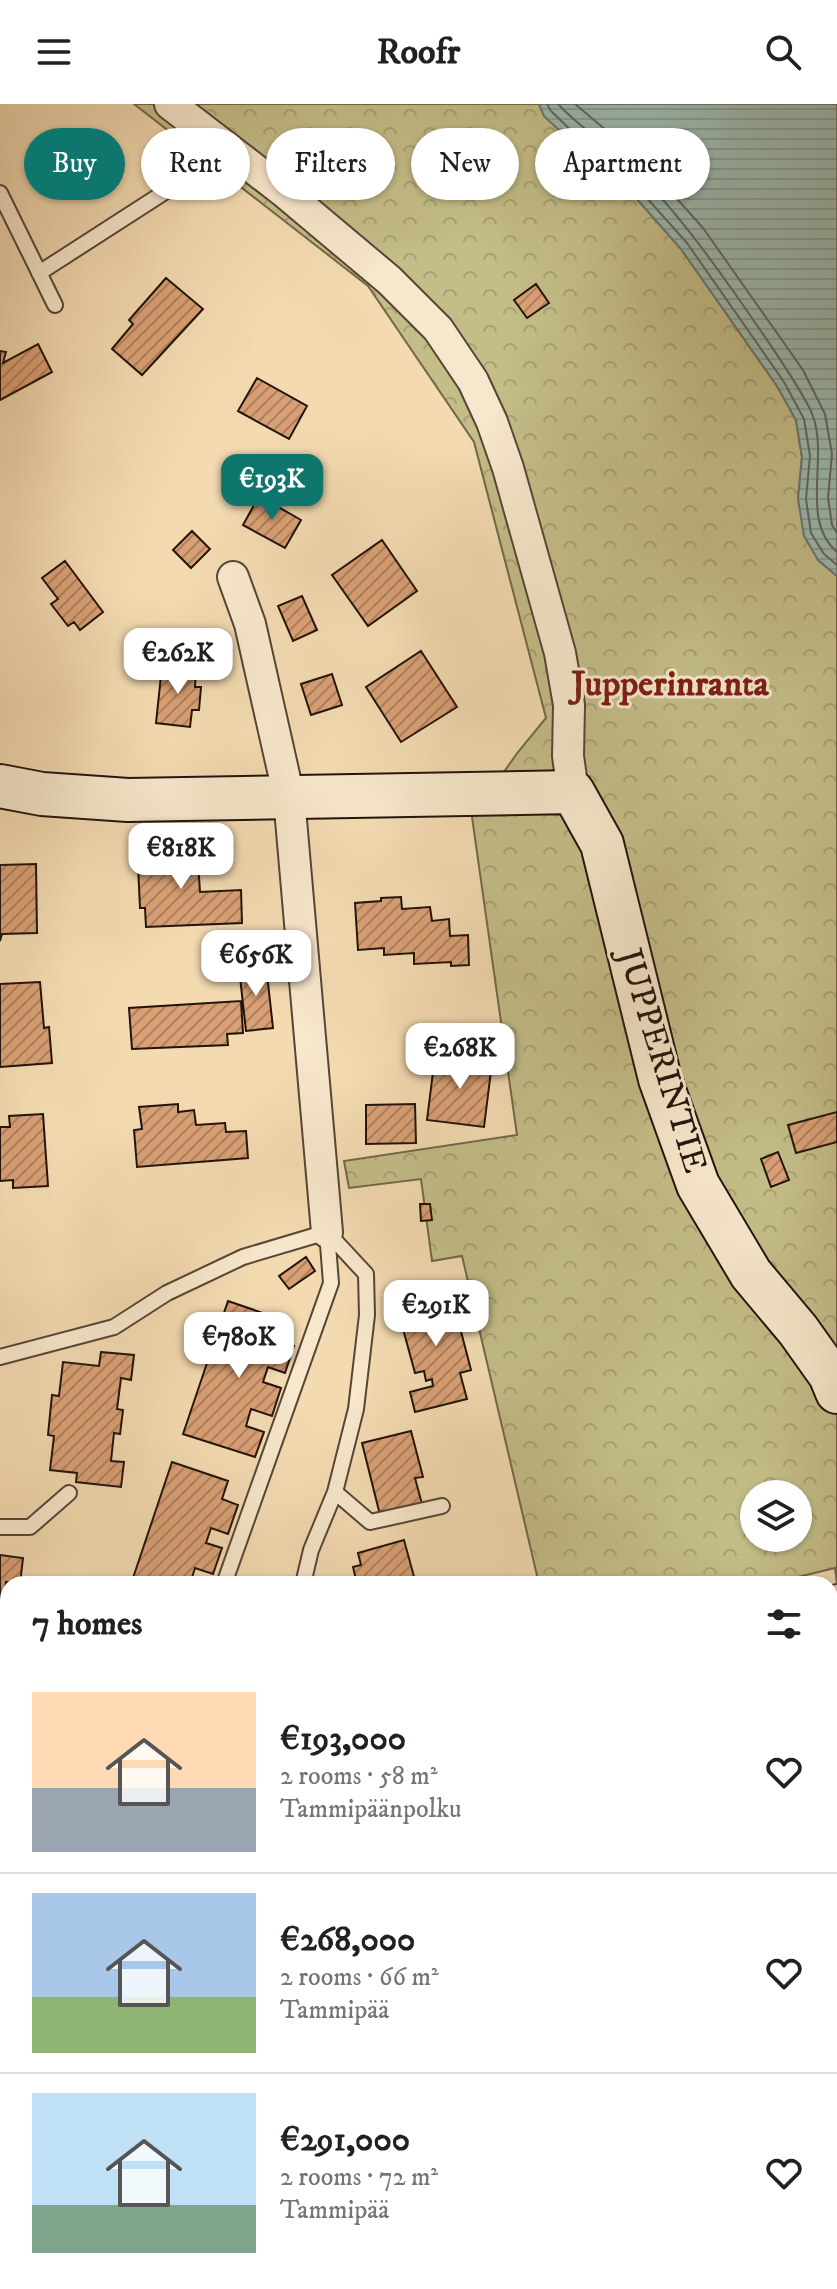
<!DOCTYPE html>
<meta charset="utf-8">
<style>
body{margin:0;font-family:"IM FELL DW Pica",serif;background:#f6f6f6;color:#202124;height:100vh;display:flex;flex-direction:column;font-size:30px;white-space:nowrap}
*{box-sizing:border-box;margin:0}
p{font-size:26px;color:#757577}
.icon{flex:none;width:44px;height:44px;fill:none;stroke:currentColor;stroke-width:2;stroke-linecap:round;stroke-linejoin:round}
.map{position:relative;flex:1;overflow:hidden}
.drawer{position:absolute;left:0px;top:1472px;width:838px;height:714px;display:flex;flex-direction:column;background:#fff;border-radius:24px 24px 0 0;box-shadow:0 2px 6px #0004}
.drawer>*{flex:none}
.hud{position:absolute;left:24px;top:24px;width:790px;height:72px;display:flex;gap:16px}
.fabs{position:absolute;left:740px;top:1376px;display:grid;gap:16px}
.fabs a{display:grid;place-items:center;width:72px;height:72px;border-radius:50%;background:#fff;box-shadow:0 2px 6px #0004;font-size:40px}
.price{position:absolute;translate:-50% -68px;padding:0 18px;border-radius:16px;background:#fff;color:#222;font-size:26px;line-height:52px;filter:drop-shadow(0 2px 4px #0008)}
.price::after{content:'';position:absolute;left:50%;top:48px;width:24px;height:18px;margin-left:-12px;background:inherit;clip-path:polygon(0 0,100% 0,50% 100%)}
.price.on{background:#0f766e;color:#fff}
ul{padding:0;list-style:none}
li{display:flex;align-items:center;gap:24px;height:200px;padding:0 32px}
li+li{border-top:2px solid #e0e0e0}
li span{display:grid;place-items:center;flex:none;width:224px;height:160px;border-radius:0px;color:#555}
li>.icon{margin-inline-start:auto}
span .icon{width:96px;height:96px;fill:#fffc;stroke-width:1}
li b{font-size:34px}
h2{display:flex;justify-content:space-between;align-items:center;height:96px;padding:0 32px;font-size:34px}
.tag{padding:0 28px;border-radius:36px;background:#fff;box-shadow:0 2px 6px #0004;font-size:28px;line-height:72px}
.tag.on{background:#0f766e;color:#fff}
header{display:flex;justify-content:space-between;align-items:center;height:104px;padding:0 32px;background:#fff;font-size:36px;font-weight:800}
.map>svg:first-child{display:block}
.forest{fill:url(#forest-crowns);stroke:#72684a;stroke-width:2;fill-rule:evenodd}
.water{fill:url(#water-rules);stroke:#6b776f;stroke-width:2}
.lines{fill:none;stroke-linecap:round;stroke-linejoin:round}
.shore{stroke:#5f665f;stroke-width:2}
.building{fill:url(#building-hatch);stroke:#22130d;stroke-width:2}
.lane-casing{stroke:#564536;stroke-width:18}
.street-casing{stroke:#564536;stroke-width:34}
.secondary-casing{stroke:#22130d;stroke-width:46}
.lane{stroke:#f7e7cc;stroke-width:14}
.street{stroke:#f7e7cc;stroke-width:30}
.secondary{stroke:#f7e7cc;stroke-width:42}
.labels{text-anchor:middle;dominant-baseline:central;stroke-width:6;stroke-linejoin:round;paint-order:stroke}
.street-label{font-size:34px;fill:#22130d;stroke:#f7e7cc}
.neighbourhood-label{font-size:36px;font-weight:bold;fill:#7a1f14;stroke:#f7e7cc}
</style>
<header><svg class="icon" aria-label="menu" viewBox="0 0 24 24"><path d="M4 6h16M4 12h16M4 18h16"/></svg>Roofr<svg class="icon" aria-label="search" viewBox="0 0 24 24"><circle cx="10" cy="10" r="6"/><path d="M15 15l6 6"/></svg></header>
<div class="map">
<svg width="837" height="2185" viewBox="0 0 837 2185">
<defs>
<pattern id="forest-crowns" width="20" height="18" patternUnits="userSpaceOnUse" patternTransform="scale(2)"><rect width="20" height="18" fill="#c3bd87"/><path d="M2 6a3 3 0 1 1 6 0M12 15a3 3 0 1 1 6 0" fill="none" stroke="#a7a273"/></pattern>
<pattern id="water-rules" width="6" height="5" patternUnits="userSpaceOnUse" patternTransform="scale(2)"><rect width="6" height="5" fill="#9cbab1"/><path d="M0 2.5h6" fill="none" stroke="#869f97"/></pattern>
<pattern id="building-hatch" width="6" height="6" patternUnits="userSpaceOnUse" patternTransform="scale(2)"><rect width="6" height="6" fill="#d9a075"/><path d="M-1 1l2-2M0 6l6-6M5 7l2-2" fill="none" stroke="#b0815e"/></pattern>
</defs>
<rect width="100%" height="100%" fill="#f3dab1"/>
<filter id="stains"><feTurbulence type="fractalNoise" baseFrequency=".0025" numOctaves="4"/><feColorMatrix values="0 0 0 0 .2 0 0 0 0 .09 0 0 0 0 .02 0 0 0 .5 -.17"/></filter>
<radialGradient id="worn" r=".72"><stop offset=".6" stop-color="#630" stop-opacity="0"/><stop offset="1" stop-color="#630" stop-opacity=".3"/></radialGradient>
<path class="forest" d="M 134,0 L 539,0 L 544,12 L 573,39 L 623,79 L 681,145 L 777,282 L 796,316 L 802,353 L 798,395 L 818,456 L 837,472 L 837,1481 L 835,1464 L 769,1480 L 539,1480 L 462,1152 L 432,1157 L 421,1075 L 349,1084 L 344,1057 L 517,1031 L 472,713 L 518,648 L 546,614 L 474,338 L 368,182 ZM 754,1390 L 798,1390 L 798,1434 L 754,1434 Z"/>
<path class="water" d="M 539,0 L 837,0 L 837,472 L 818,456 L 804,432 L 798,395 L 802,353 L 796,316 L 777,282 L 681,145 L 623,79 L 573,39 L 544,12 Z"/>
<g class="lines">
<path class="shore" d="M 547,0 L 551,7 L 578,33 L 629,74 L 687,139 L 784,278 L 804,315 L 810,352 L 806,395 L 811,429 L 824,450 L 837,461
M 558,0 C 582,26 612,43 637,68 C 677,108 710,154 743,201 C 766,235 790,267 809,303 C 833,347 797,414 837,448
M 575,0 L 645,59 L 703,124 L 803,266 L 825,310 L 832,350 L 828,394 L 832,421 L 837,429"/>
</g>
<path class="building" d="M 166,174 L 203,205 L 142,271 L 112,245 L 133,220 L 129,216 Z
M 536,180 L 549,199 L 527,214 L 514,196 Z
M 38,240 L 52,268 L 0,296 L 0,247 L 6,248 L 3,259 Z
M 257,274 L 307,302 L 289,335 L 238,307 Z
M 259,392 L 301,416 L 285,444 L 243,421 Z
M 192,427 L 210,445 L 191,464 L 173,446 Z
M 382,436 L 417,487 L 368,522 L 332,471 Z
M 65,457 L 103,508 L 80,526 L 74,518 L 68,522 L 51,500 L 58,495 L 42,474 Z
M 302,492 L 317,526 L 293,537 L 278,502 Z
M 421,547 L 457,603 L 401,638 L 366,583 Z
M 162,562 L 196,565 L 195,583 L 201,583 L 199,606 L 192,606 L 190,623 L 156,619 Z
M 332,570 L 342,601 L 311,611 L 301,580 Z
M 190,739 L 191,757 L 198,757 L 200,788 L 241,786 L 242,819 L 146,823 L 145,804 L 140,804 L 138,761 L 144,760 L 143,741 Z
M 36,760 L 37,829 L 2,830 L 0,837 L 0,761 Z
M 401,793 L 402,805 L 430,803 L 432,817 L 449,815 L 450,832 L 468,831 L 469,861 L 451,862 L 451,858 L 414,860 L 414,849 L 384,851 L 384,844 L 358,846 L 355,799 L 381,797 L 381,794 Z
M 266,861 L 273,924 L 246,927 L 239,864 Z
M 40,878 L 44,924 L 49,923 L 52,959 L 0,963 L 0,880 Z
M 241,897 L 243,929 L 227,930 L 228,941 L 132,945 L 129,904 Z
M 455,948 L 487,952 L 485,966 L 491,967 L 484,1023 L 427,1016 L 434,960 L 453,962 Z
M 178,1000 L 178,1008 L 194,1006 L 196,1021 L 225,1019 L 226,1028 L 246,1027 L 248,1054 L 137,1063 L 134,1026 L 142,1025 L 139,1003 Z
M 415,1000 L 416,1039 L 366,1040 L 366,1001 Z
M 837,1008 L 837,1038 L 796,1049 L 788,1021 Z
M 43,1010 L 48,1082 L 13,1084 L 13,1076 L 0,1077 L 0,1023 L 10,1023 L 9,1012 Z
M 778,1048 L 789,1076 L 771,1083 L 761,1055 Z
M 420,1100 L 430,1100 L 432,1116 L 421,1117 Z
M 306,1153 L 315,1167 L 289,1185 L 279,1172 Z
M 449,1181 L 471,1266 L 460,1269 L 467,1295 L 415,1308 L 410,1288 L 433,1282 L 432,1275 L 426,1277 L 424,1267 L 415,1269 L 403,1225 L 411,1223 L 404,1194 Z
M 228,1197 L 283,1216 L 276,1236 L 294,1242 L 285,1269 L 268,1263 L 263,1278 L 281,1284 L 272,1312 L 251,1305 L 246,1322 L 264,1328 L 255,1353 L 183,1330 Z
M 101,1248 L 134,1251 L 131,1276 L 121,1274 L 117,1305 L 123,1306 L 120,1330 L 114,1329 L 111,1357 L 124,1358 L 121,1383 L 76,1378 L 77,1369 L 50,1366 L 54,1332 L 48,1331 L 52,1291 L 59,1292 L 63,1258 L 99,1262 Z
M 411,1327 L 423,1373 L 415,1374 L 422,1400 L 380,1411 L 362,1339 Z
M 172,1358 L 228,1377 L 222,1395 L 238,1401 L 228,1430 L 211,1424 L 206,1439 L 222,1444 L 213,1470 L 195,1464 L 190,1480 L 131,1480 Z
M 404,1436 L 416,1480 L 357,1480 L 353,1463 L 361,1461 L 358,1449 Z
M 0,1451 L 23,1454 L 20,1480 L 6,1478 L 2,1521 L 8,1521 L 8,1547 L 0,1546 Z
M 8,1568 L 8,1701 L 1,1705 L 0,1572 Z
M 8,1735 L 8,1784 L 4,1776 L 8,1774 L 0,1757 L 0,1739 Z"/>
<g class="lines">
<g class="lane-casing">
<path id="lane" d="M 0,89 L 55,201
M 39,169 L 171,84 L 222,40
M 0,1253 L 114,1223 L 167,1189 L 243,1153 L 327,1128 L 331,1179 L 224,1480
M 335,1388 L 370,1418 L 442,1402
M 0,1423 L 30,1423 L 69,1389
M 303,1480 L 311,1446 L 335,1388 L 356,1305 L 367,1211 L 366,1170 L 327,1128
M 830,1490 L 837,1488
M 0,1721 L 8,1717
M 0,1879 L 8,1877
M 830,2057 L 837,2056"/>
</g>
<g class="street-casing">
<path id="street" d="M 170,0 L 283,87 L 389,176 L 438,225 L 473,277 L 492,318 L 508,364 L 560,549 L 569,601 L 568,652 L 573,688
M 233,473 L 250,520 L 289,693 L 327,1128"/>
</g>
<g class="secondary-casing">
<path id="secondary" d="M 0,682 L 42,690 L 128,696 L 573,688 L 602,740 L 660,975 L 698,1081 L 751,1170 L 798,1226 L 830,1271 L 837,1288"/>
</g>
<use href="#lane" class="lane"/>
<use href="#street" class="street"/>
<use href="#secondary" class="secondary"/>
</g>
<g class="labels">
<g class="street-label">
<text transform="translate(662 957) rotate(73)">JUPPERINTIE</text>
</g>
<g class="neighbourhood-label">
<text x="670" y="580">Jupperinranta</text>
</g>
</g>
<rect width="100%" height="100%" filter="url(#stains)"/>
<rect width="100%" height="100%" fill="url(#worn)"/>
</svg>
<div class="fabs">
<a><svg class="icon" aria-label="layers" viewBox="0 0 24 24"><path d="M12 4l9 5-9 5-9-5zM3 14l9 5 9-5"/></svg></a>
</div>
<b class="price on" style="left:272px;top:418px">€193K</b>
<b class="price" style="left:178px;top:592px">€262K</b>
<b class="price" style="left:181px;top:787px">€818K</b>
<b class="price" style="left:256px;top:894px">€656K</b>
<b class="price" style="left:460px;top:987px">€268K</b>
<b class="price" style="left:436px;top:1244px">€291K</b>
<b class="price" style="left:239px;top:1276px">€780K</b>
<div class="hud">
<a class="tag on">Buy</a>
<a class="tag">Rent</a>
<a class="tag">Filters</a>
<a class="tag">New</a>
<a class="tag">Apartment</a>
</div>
<section class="drawer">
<h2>7 homes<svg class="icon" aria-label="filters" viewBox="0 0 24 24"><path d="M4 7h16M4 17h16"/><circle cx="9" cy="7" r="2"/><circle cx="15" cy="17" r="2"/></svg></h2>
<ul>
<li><span style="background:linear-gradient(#ffd9b3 60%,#9aa5b1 0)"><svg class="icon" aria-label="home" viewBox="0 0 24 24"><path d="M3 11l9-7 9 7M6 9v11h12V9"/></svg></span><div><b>€193,000</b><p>2 rooms · 58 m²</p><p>Tammipäänpolku</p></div><svg class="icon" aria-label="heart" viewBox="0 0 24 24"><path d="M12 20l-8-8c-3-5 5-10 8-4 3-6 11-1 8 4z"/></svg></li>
<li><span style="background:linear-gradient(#a9c7e8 65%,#8fb573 0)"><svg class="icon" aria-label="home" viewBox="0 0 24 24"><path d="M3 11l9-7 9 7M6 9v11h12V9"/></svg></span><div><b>€268,000</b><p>2 rooms · 66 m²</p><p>Tammipää</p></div><svg class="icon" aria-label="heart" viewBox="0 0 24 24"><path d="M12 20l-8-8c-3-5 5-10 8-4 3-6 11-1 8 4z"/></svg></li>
<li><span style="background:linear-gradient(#bfe0f5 70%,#7fa58c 0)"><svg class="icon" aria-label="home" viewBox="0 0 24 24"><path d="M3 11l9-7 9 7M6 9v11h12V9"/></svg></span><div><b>€291,000</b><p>2 rooms · 72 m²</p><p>Tammipää</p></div><svg class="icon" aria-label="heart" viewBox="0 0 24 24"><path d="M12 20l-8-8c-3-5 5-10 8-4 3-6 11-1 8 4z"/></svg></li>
</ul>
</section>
</div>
